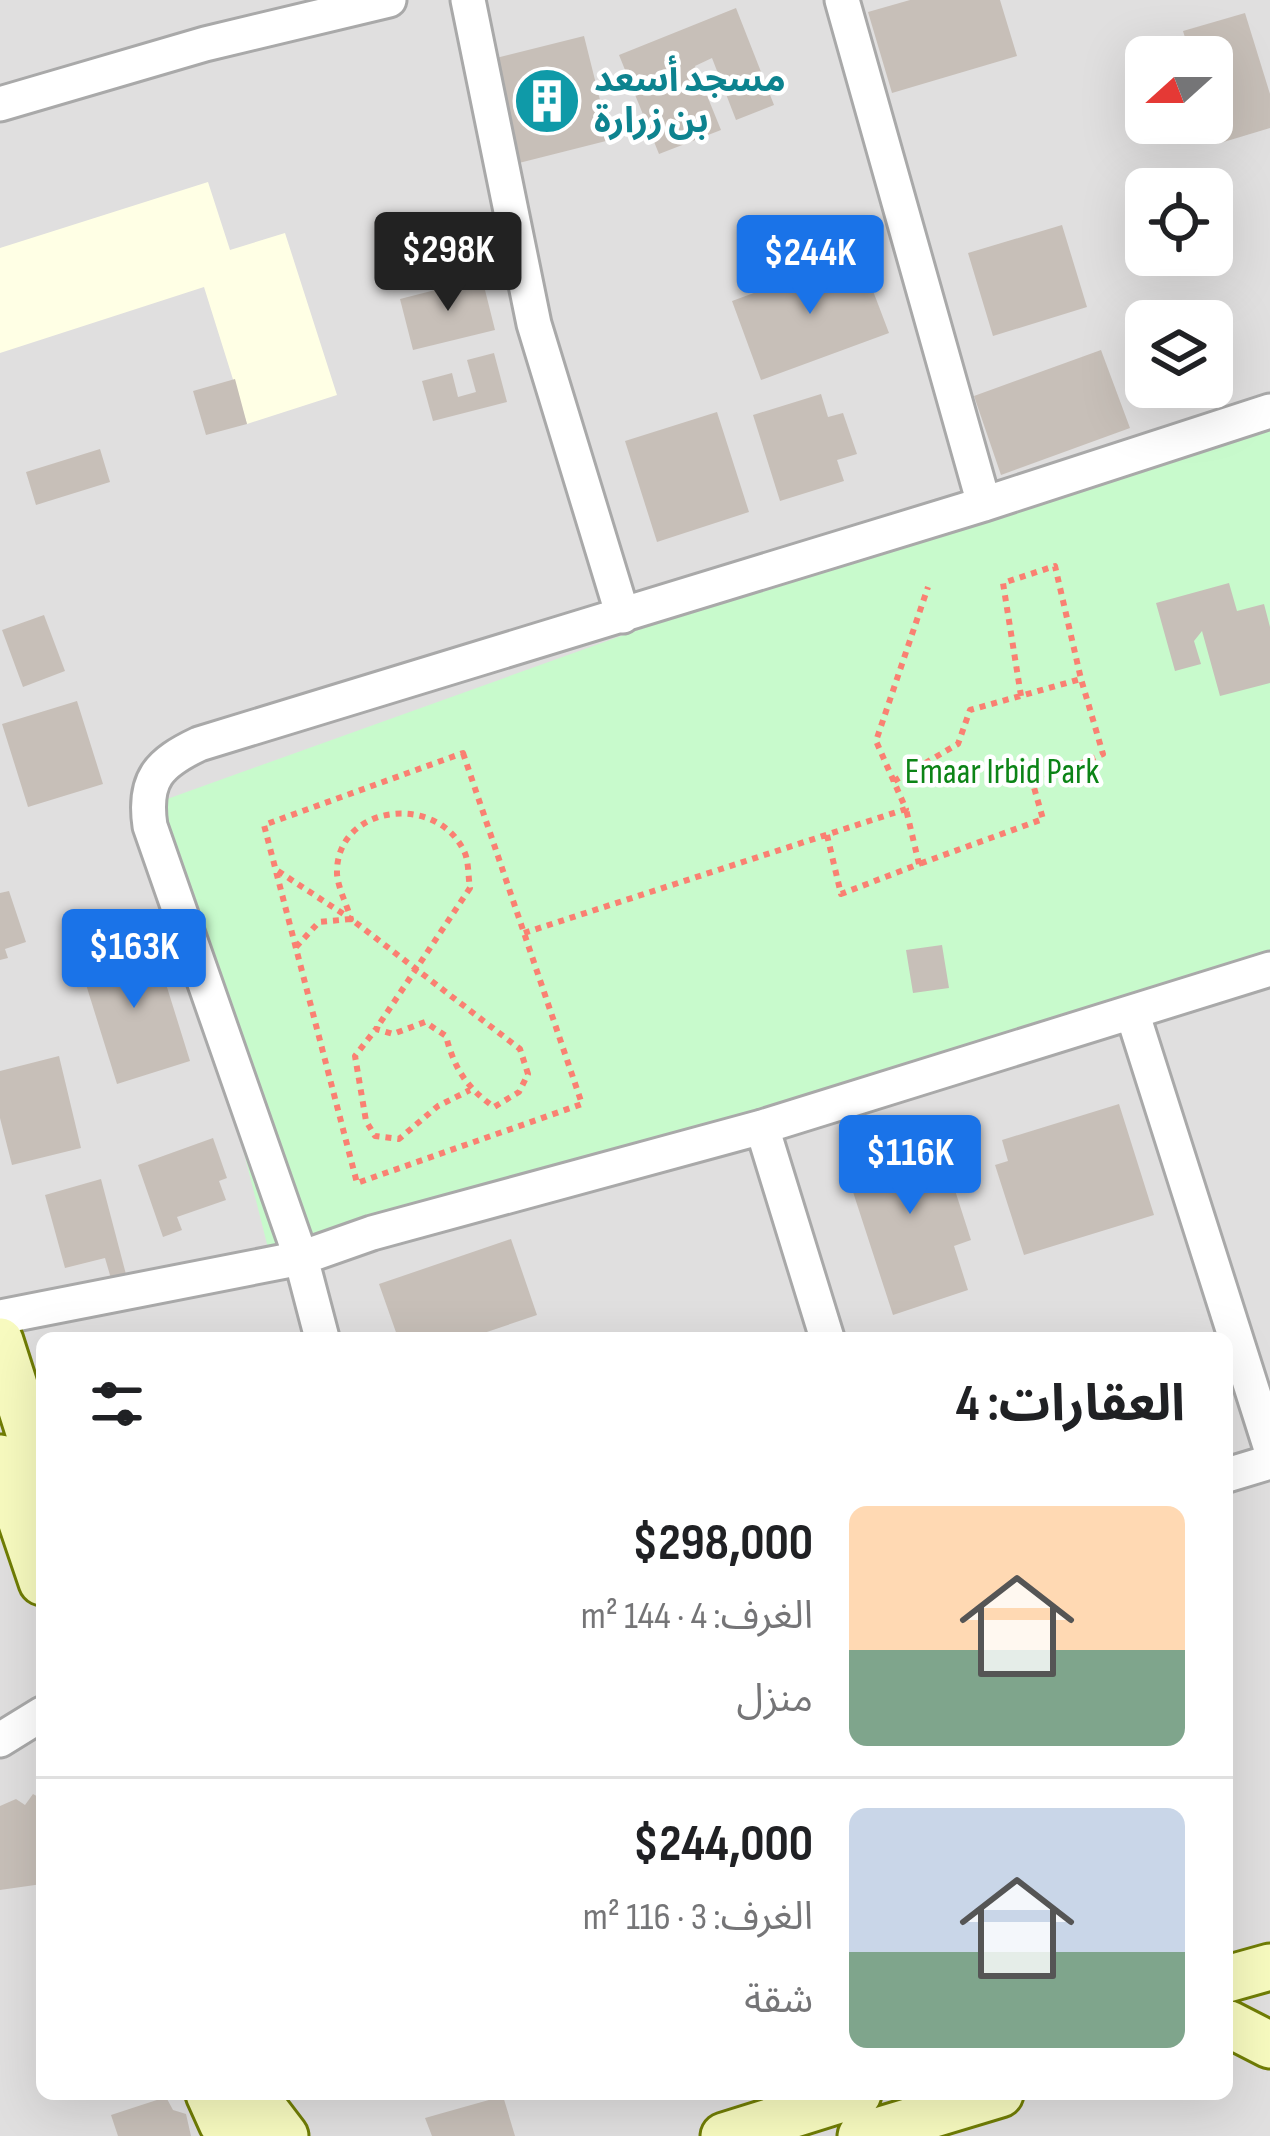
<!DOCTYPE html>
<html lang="ar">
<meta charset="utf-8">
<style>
body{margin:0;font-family:"Sofia Sans Condensed","Noto Sans Arabic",sans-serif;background:#f6f6f6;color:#202124;direction:rtl;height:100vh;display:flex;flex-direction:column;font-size:45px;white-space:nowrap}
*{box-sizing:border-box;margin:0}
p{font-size:39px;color:#757577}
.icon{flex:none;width:66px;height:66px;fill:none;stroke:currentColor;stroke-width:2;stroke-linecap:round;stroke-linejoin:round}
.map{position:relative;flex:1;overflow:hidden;direction:ltr}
.panel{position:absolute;left:36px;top:1332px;width:1197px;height:768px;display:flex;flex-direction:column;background:#fff;border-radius:18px;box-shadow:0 12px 48px #0002;direction:rtl}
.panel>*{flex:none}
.needle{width:78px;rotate:249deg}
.buttons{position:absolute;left:1125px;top:36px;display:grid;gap:24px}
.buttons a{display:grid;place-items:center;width:108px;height:108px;border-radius:18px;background:#fff;box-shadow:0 12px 48px #0002;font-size:60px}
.price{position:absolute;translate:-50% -102px;padding:0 27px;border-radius:12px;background:#1a73e8;color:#fff;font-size:39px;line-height:78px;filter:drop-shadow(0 3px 6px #0008)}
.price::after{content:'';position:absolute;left:50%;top:72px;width:36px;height:27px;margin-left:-18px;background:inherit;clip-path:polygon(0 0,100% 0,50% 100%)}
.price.selected{background:#222;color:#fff}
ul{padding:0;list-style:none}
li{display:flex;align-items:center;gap:36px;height:300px;padding:0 48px}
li+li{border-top:3px solid #e0e0e0}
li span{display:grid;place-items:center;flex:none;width:336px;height:240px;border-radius:18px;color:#555}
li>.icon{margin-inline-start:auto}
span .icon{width:144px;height:144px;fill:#fffc;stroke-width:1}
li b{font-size:51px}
h2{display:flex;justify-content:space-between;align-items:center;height:144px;padding:0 48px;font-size:51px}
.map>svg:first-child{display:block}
.residential{fill:#e0dfdf;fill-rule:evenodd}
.education{fill:#ffffe5}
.park{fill:#c8facc}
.building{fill:#c7bfb8}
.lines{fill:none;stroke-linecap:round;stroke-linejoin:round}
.street-casing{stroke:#a9a9a9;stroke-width:39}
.secondary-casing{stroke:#707d05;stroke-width:51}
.path{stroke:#fa8072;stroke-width:6;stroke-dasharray:6 6;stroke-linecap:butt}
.street{stroke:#fff;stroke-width:33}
.secondary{stroke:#f7fabf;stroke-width:45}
.labels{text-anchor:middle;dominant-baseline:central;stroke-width:9;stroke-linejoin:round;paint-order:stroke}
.culture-label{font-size:36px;font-weight:bold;fill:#0d838f;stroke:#fff;text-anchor:start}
.park-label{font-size:36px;fill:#0c8416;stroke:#fff}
</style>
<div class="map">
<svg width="1270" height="2136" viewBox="0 0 1270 2136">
<rect width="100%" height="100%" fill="#f2efe9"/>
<path class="residential" d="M 0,0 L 1270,0 L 1270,2136 L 0,2136 ZM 1146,57 L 1212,57 L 1212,123 L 1146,123 ZM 1146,189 L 1212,189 L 1212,255 L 1146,255 ZM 1146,321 L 1212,321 L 1212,387 L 1146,387 ZM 42,1338 L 1227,1338 L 1227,2094 L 42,2094 Z"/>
<path class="education" d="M 208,182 L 230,250 L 285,233 L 337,395 L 247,424 L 204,287 L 0,353 L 0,248 Z"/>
<path class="park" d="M 1270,403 L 1270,958 L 273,1268 L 156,803 Z"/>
<path class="building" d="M 910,0 L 1000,0 L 1017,56 L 892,93 L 868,12 Z
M 736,8 L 774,105 L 736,120 L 712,58 L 695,66 L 721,130 L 659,154 L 619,55 Z
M 1245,13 L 1270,94 L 1270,128 L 1217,144 L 1211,123 L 1212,57 L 1191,57 L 1183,31 Z
M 584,36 L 610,140 L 511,165 L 484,61 Z
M 1062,225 L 1087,307 L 993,336 L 968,253 Z
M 859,254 L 889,333 L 761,380 L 732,301 Z
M 482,278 L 495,330 L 413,350 L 400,299 Z
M 1101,350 L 1130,428 L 1001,475 L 974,396 Z
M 494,353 L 507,402 L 433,421 L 422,381 L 452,373 L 458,397 L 476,392 L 467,360 Z
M 235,379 L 247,424 L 206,435 L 193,391 Z
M 821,394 L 828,417 L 843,413 L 857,454 L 837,460 L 844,481 L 780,501 L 753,415 Z
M 717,412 L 749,512 L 657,542 L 625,441 Z
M 100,449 L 110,482 L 36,505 L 26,472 Z
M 1229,583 L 1237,611 L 1264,604 L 1270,627 L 1270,683 L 1220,696 L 1202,631 L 1194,641 L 1201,664 L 1175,671 L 1156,603 Z
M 44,615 L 65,671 L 23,687 L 2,630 Z
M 77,701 L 103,784 L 28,807 L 2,724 Z
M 9,891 L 26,942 L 5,949 L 8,958 L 0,960 L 0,893 Z
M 152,939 L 190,1061 L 117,1084 L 79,962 Z
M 942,945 L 949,988 L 913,993 L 906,950 Z
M 59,1056 L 81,1148 L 12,1165 L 0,1118 L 0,1071 Z
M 1119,1104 L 1154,1215 L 1024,1255 L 995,1165 L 1008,1161 L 1002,1140 Z
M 934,1125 L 971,1240 L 954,1246 L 968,1290 L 893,1315 L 841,1155 Z
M 213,1138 L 227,1178 L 219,1181 L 226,1200 L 177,1217 L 182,1230 L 163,1237 L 138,1165 Z
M 101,1179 L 128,1282 L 112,1282 L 105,1258 L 65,1268 L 45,1195 Z
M 511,1239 L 537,1315 L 469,1338 L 398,1338 L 379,1284 Z
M 33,1794 L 42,1799 L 42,1884 L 0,1890 L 0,1806 L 16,1799 L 25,1805 Z
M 503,2096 L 515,2136 L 432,2136 L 425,2118 Z
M 166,2097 L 173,2110 L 186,2114 L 191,2136 L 118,2136 L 111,2115 Z"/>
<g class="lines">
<g class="street-casing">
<path id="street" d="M 468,0 L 534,324 L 623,616
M 842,0 L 984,504
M 0,104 L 205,44 L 389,0
M 1133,1015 L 1270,1446
M 762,1127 L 827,1338
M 0,1317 L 301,1258 L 372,1233 L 762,1127 L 1270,969
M 322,1338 L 301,1258 L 150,826 C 143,779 159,763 199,744 L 984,504 L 1270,411
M 1227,1475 L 1270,1462
M 0,1740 L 42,1714"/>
</g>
<g class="secondary-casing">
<path id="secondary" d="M 0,1341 L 42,1473
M 0,1458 L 42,1582
M 1227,1979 L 1270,1967
M 1229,2024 L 1270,2045
M 209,2094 L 222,2123 L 235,2136
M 253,2094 L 285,2136
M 724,2136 L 858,2094
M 861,2136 L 1000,2094"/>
</g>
<path class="path" d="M 1021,696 L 1003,583 L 1055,566 L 1081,679
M 463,753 L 582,1104 L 357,1183 L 264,825 Z
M 894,781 L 958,744 L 970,710 L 1081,679 L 1103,754 L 1033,784 L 1043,819 L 919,864
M 827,835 L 841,894 L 919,864 L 906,809
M 278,871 L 351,919 C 347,905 338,888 337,874 C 335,805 436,792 464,851 C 469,861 468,877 470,888 L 376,1029
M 524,933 L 906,809 L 876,741 L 928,587
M 296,947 L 319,922 L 351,919 L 520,1049 L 528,1074 L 519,1092 L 494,1107 C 467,1088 454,1068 446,1036 L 425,1022 L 393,1034 L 376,1029 L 355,1056 L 366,1121 L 375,1136 L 399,1139 L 438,1106 L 470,1090"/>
<use href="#street" class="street"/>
<use href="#secondary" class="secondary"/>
</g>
<defs>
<g id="building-disc" transform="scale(3.45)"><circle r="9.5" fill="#0f9aa8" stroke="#fff"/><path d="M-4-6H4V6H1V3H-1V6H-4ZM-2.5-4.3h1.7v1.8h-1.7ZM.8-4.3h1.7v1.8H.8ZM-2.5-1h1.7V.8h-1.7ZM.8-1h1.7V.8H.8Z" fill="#fff"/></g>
</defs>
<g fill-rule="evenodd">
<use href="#building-disc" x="547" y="101"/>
</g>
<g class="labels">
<g class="culture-label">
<text x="594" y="80">مسجد أسعد<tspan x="594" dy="41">بن زرارة</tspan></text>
</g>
<g class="park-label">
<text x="1002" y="772">Emaar Irbid Park</text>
</g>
</g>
</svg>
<div class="buttons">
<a><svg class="needle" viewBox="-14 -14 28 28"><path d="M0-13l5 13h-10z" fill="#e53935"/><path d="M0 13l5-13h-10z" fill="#757577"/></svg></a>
<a><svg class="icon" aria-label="locate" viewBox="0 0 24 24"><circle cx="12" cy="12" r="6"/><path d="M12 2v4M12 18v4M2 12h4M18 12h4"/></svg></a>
<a><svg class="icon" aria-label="layers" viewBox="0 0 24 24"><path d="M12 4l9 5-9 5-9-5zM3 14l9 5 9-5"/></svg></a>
</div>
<b class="price selected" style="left:448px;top:314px">$298K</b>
<b class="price" style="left:810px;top:317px">$244K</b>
<b class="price" style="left:134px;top:1011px">$163K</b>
<b class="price" style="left:910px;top:1217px">$116K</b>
<section class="panel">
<h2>العقارات: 4<svg class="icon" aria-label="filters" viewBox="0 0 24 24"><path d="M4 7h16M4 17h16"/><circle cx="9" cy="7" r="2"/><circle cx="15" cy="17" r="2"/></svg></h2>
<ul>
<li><span style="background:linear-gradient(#ffd9b3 60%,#7fa58c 0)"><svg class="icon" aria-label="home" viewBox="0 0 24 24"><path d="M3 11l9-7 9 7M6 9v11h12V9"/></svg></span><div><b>$298,000</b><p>الغرف: 4 · 144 m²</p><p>منزل</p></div></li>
<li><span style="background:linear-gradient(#c9d6e8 60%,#7fa58c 0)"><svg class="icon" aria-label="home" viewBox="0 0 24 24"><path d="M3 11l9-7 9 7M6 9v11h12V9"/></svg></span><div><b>$244,000</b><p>الغرف: 3 · 116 m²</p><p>شقة</p></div></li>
</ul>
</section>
</div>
